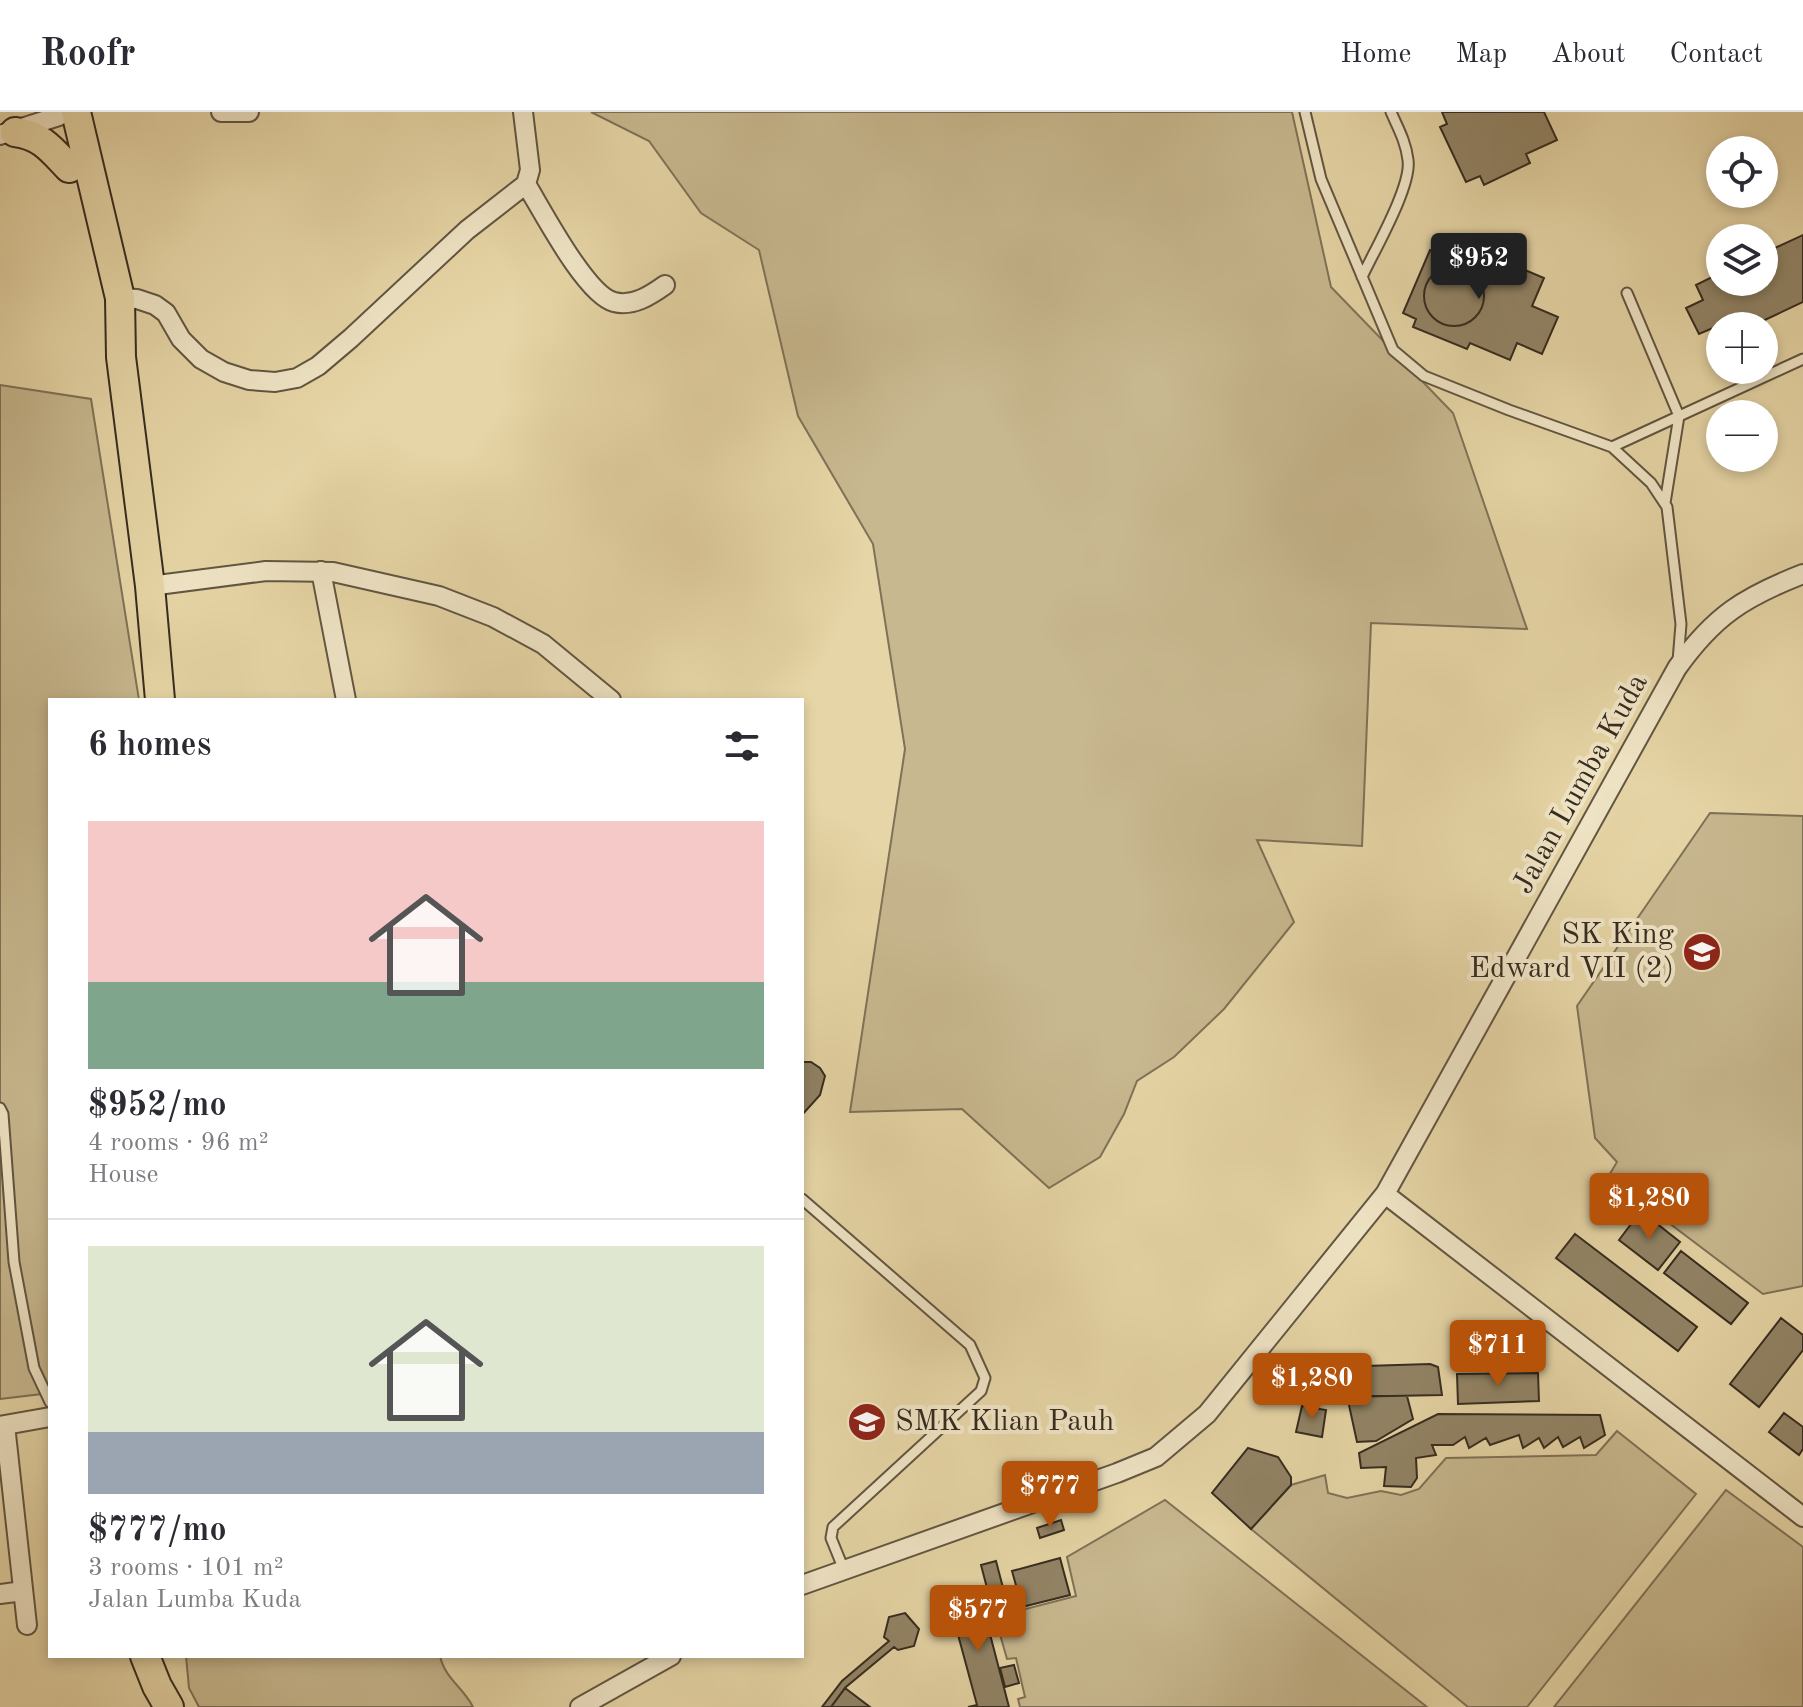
<!DOCTYPE html>
<meta charset="utf-8">
<style>
body{margin:0;font-family:"Old Standard TT",serif;background:#f2f2f3;color:#2b2b33;height:100vh;display:flex;flex-direction:column;font-size:30px;white-space:nowrap}
*{box-sizing:border-box;margin:0}
p{font-size:26px;color:#7c7c81}
.icon{flex:none;width:44px;height:44px;fill:none;stroke:currentColor;stroke-width:2;stroke-linecap:round;stroke-linejoin:round}
.map{position:relative;flex:1;overflow:hidden}
.details{position:absolute;left:48px;top:586px;width:756px;height:960px;display:flex;flex-direction:column;background:#fff;border-radius:0px;box-shadow:0 4px 12px #0003}
.details>*{flex:none}
.controls{position:absolute;left:1706px;top:24px;display:grid;gap:16px}
.controls a{display:grid;place-items:center;width:72px;height:72px;border-radius:50%;background:#fff;box-shadow:0 4px 12px #0003;font-size:40px}
.price{position:absolute;translate:-50% -68px;padding:0 18px;border-radius:8px;background:#b45309;color:#fff;font-size:26px;line-height:52px;filter:drop-shadow(0 2px 4px #0008)}
.price::after{content:'';position:absolute;left:50%;top:48px;width:24px;height:18px;margin-left:-12px;background:inherit;clip-path:polygon(0 0,100% 0,50% 100%)}
.price.active{background:#222;color:#fff}
ul{padding:0;list-style:none}
li{display:grid;align-content:center;gap:16px;height:424px;padding:0 40px}
li+li{border-top:2px solid #e1e1e2}
li span{display:grid;place-items:center;height:248px;border-radius:0px;color:#555}
li>.icon{margin-inline-start:auto}
span .icon{width:144px;height:144px;fill:#fffc;stroke-width:1}
li b{font-size:34px}
h2{display:flex;justify-content:space-between;align-items:center;height:96px;padding:0 40px;font-size:34px}
header{display:flex;align-items:center;gap:48px;box-sizing:border-box;height:112px;padding:0 40px;background:#fff;border-bottom:2px solid #e1e1e2}
header strong{font-size:38px}
nav{display:flex;gap:44px;margin-inline-start:auto;font-size:28px}
.map>svg:first-child{display:block}
.green{fill:#c8b88f;stroke:#7f7258;stroke-width:2}
.building{fill:#928466;stroke:#362c20;stroke-width:2}
.lines{fill:none;stroke-linecap:round;stroke-linejoin:round}
.service-casing{stroke:#625642;stroke-width:13}
.minor-casing{stroke:#625642;stroke-width:22}
.primary-casing{stroke:#362c20;stroke-width:32}
.service{stroke:#efe4c5;stroke-width:9}
.minor{stroke:#efe4c5;stroke-width:18}
.primary{stroke:#e6d5a6;stroke-width:28}
.labels{text-anchor:middle;dominant-baseline:central;stroke-width:8;stroke-linejoin:round;paint-order:stroke}
.street-label{font-size:30px;fill:#362c20;stroke:#efe4c5}
.poi-label{font-size:30px;fill:#362c20;stroke:#efe4c5;text-anchor:end}
</style>
<header>
<strong>Roofr</strong>
<nav><a>Home</a><a>Map</a><a>About</a><a>Contact</a></nav>
</header>
<div class="map">
<svg width="1803" height="1595" viewBox="0 0 1803 1595">
<rect width="100%" height="100%" fill="#e6d5a6"/>
<filter id="stains"><feTurbulence type="fractalNoise" baseFrequency=".0025" numOctaves="4"/><feColorMatrix values="0 0 0 0 .2 0 0 0 0 .09 0 0 0 0 .02 0 0 0 .5 -.17"/></filter>
<radialGradient id="worn" r=".72"><stop offset=".6" stop-color="#630" stop-opacity="0"/><stop offset="1" stop-color="#630" stop-opacity=".3"/></radialGradient>
<path class="green" d="M 591,0 L 1292,0 L 1331,175 L 1453,301 L 1527,517 L 1371,511 L 1362,734 L 1257,728 L 1294,810 L 1224,897 L 1174,945 L 1137,969 L 1124,1002 L 1100,1045 L 1049,1076 L 962,997 L 850,1000 L 905,637 L 873,432 L 798,304 L 759,138 L 701,101 L 649,29 Z
M 0,273 L 91,287 L 139,588 L 50,588 L 50,1281 L 0,1287 Z
M 1710,701 L 1803,704 L 1803,1174 L 1763,1182 L 1608,1065 L 1617,1050 L 1595,1026 L 1577,894 Z
M 1617,1319 L 1696,1382 L 1527,1595 L 1468,1595 L 1251,1417 L 1291,1373 L 1325,1363 L 1328,1381 L 1347,1386 L 1381,1379 L 1401,1383 L 1419,1377 L 1446,1346 L 1596,1343 Z
M 1726,1378 L 1803,1435 L 1803,1595 L 1554,1595 Z
M 1165,1388 L 1427,1595 L 1020,1595 L 1018,1587 L 1025,1585 L 1016,1546 L 1007,1547 L 995,1505 L 1076,1484 L 1067,1445 Z
M 186,1544 L 440,1544 C 445,1567 464,1576 473,1595 L 199,1595 L 189,1576 Z"/>
<path class="building" d="M 1442,0 L 1544,0 L 1557,28 L 1526,42 L 1530,51 L 1484,73 L 1480,64 L 1466,70 L 1440,15 L 1447,12 Z
M 1442,123 L 1544,166 L 1532,194 L 1558,205 L 1542,242 L 1517,231 L 1510,248 L 1470,231 L 1467,237 L 1413,215 L 1416,207 L 1403,201 L 1430,138 L 1435,140 Z
M 1803,123 L 1803,190 L 1752,214 L 1720,214 L 1720,225 L 1715,215 L 1699,222 L 1686,196 L 1703,188 L 1696,173 L 1720,161 L 1720,170 L 1764,170 L 1764,141 Z
M1424 184a30 30 0 1 1 60 0a30 30 0 1 1-60 0Z
M 802,950 L 811,950 L 820,956 L 825,964 L 820,983 L 802,1003 Z
M 1641,1099 L 1680,1130 L 1658,1158 L 1619,1128 Z
M 1575,1122 L 1697,1215 L 1678,1239 L 1556,1146 Z
M 1681,1139 L 1748,1191 L 1731,1212 L 1664,1161 Z
M 1781,1206 L 1803,1223 L 1803,1238 L 1759,1295 L 1730,1272 Z
M 1430,1252 L 1438,1255 L 1442,1283 L 1340,1285 L 1365,1254 Z
M 1538,1261 L 1539,1289 L 1458,1292 L 1457,1262 Z
M 1347,1284 L 1407,1284 L 1413,1307 L 1376,1329 L 1357,1330 Z
M 1302,1294 L 1326,1298 L 1322,1325 L 1296,1320 Z
M 1784,1301 L 1803,1315 L 1803,1337 L 1799,1343 L 1769,1320 Z
M 1438,1302 L 1600,1303 L 1605,1323 L 1584,1336 L 1580,1325 L 1563,1335 L 1558,1325 L 1544,1336 L 1539,1326 L 1523,1336 L 1519,1323 L 1490,1333 L 1486,1326 L 1469,1336 L 1465,1325 L 1453,1333 L 1432,1333 L 1436,1343 L 1416,1346 L 1417,1366 L 1411,1375 L 1384,1374 L 1386,1355 L 1361,1356 L 1359,1341 Z
M 1248,1336 L 1278,1345 L 1291,1365 L 1291,1373 L 1251,1417 L 1212,1381 Z
M 1061,1408 L 1064,1418 L 1040,1426 L 1037,1416 Z
M 1060,1446 L 1070,1483 L 1022,1495 L 1012,1459 Z
M 996,1449 L 1007,1491 L 992,1495 L 981,1453 Z
M 980,1484 L 1009,1595 L 968,1595 L 977,1593 L 957,1519 L 945,1522 L 944,1515 L 955,1512 L 950,1492 Z
M 905,1501 L 919,1517 L 914,1534 L 898,1538 L 894,1535 L 846,1575 L 831,1595 L 822,1595 L 842,1569 L 889,1529 L 884,1525 L 889,1505 Z
M 1014,1553 L 1019,1571 L 1005,1575 L 1000,1556 Z
M 845,1576 L 870,1595 L 831,1595 Z"/>
<g class="lines">
<g class="service-casing">
<path id="service" d="M 1305,0 L 1321,67 L 1393,238 L 1424,264 L 1509,298 L 1612,335
M 1362,165 C 1374,139 1412,74 1408,48 C 1406,30 1398,16 1391,0
M 1627,181 L 1679,304 L 1665,391
M 1678,549 L 1681,512 L 1667,395 L 1651,371 L 1612,335 L 1803,247
M 0,996 L 3,1002 L 14,1150 L 34,1256 L 50,1290
M 802,1087 L 970,1233 L 985,1266 L 981,1279 L 833,1415 L 831,1426 L 844,1458"/>
</g>
<g class="minor-casing">
<path id="minor" d="M 221,0 L 249,0
M 0,23 L 59,4
M 526,72 C 542,98 586,183 614,190 C 633,195 651,183 665,173
M 120,186 L 137,187 L 155,193 L 166,201 L 181,227 L 201,247 L 224,260 L 249,268 L 275,270 L 297,266 L 318,254 L 351,226 L 467,118 L 526,72 L 530,58 L 523,0
M 321,459 L 346,588
M 150,474 L 266,459 L 333,460 L 439,484 L 493,505 L 543,532 L 611,588
M 1385,1082 L 1803,1405
M 5,1313 L 27,1513
M 0,1314 L 50,1305
M 802,1473 L 1117,1361 L 1156,1345 L 1207,1302 L 1385,1082 L 1677,556 C 1714,504 1744,485 1803,462
M 0,1482 L 23,1479
M 580,1595 L 671,1544"/>
</g>
<g class="primary-casing">
<path id="primary" d="M 76,0 L 120,186 L 121,245 L 150,474 L 160,588
M 15,20 C 41,23 52,38 69,56
M 145,1544 L 157,1574 L 169,1595"/>
</g>
<use href="#service" class="service"/>
<use href="#minor" class="minor"/>
<use href="#primary" class="primary"/>
</g>
<defs>
<g id="school-disc" transform="scale(2)"><circle r="9.5" fill="#8f2418" stroke="#efe4c5"/><path d="M0-5L7-2L0 1L-7-2ZM-4 1L0 2.5L4 1V4Q0 6-4 4Z" fill="#fff"/></g>
</defs>
<g fill-rule="evenodd">
<use href="#school-disc" x="1702" y="840"/>
<use href="#school-disc" x="867" y="1310"/>
</g>
<g class="labels">
<g class="street-label">
<text transform="translate(1581 672) rotate(-61)">Jalan Lumba Kuda</text>
</g>
<g class="poi-label">
<text x="1674" y="823">SK King<tspan x="1674" dy="34">Edward VII (2)</tspan></text>
<text x="895" y="1310" text-anchor="start">SMK Klian Pauh</text>
</g>
</g>
<rect width="100%" height="100%" filter="url(#stains)"/>
<rect width="100%" height="100%" fill="url(#worn)"/>
</svg>
<div class="controls">
<a><svg class="icon" aria-label="locate" viewBox="0 0 24 24"><circle cx="12" cy="12" r="6"/><path d="M12 2v4M12 18v4M2 12h4M18 12h4"/></svg></a>
<a><svg class="icon" aria-label="layers" viewBox="0 0 24 24"><path d="M12 4l9 5-9 5-9-5zM3 14l9 5 9-5"/></svg></a>
<a>+</a>
<a>−</a>
</div>
<b class="price active" style="left:1479px;top:189px">$952</b>
<b class="price" style="left:1649px;top:1129px">$1,280</b>
<b class="price" style="left:1498px;top:1276px">$711</b>
<b class="price" style="left:1312px;top:1309px">$1,280</b>
<b class="price" style="left:1050px;top:1417px">$777</b>
<b class="price" style="left:978px;top:1541px">$577</b>
<section class="details">
<h2>6 homes<svg class="icon" aria-label="filters" viewBox="0 0 24 24"><path d="M4 7h16M4 17h16"/><circle cx="9" cy="7" r="2"/><circle cx="15" cy="17" r="2"/></svg></h2>
<ul>
<li><span style="background:linear-gradient(#f6c9c9 65%,#7fa58c 0)"><svg class="icon" aria-label="home" viewBox="0 0 24 24"><path d="M3 11l9-7 9 7M6 9v11h12V9"/></svg></span><div><b>$952/mo</b><p>4 rooms · 96 m²</p><p>House</p></div></li>
<li><span style="background:linear-gradient(#dfe7d0 75%,#9aa5b1 0)"><svg class="icon" aria-label="home" viewBox="0 0 24 24"><path d="M3 11l9-7 9 7M6 9v11h12V9"/></svg></span><div><b>$777/mo</b><p>3 rooms · 101 m²</p><p>Jalan Lumba Kuda</p></div></li>
</ul>
</section>
</div>
